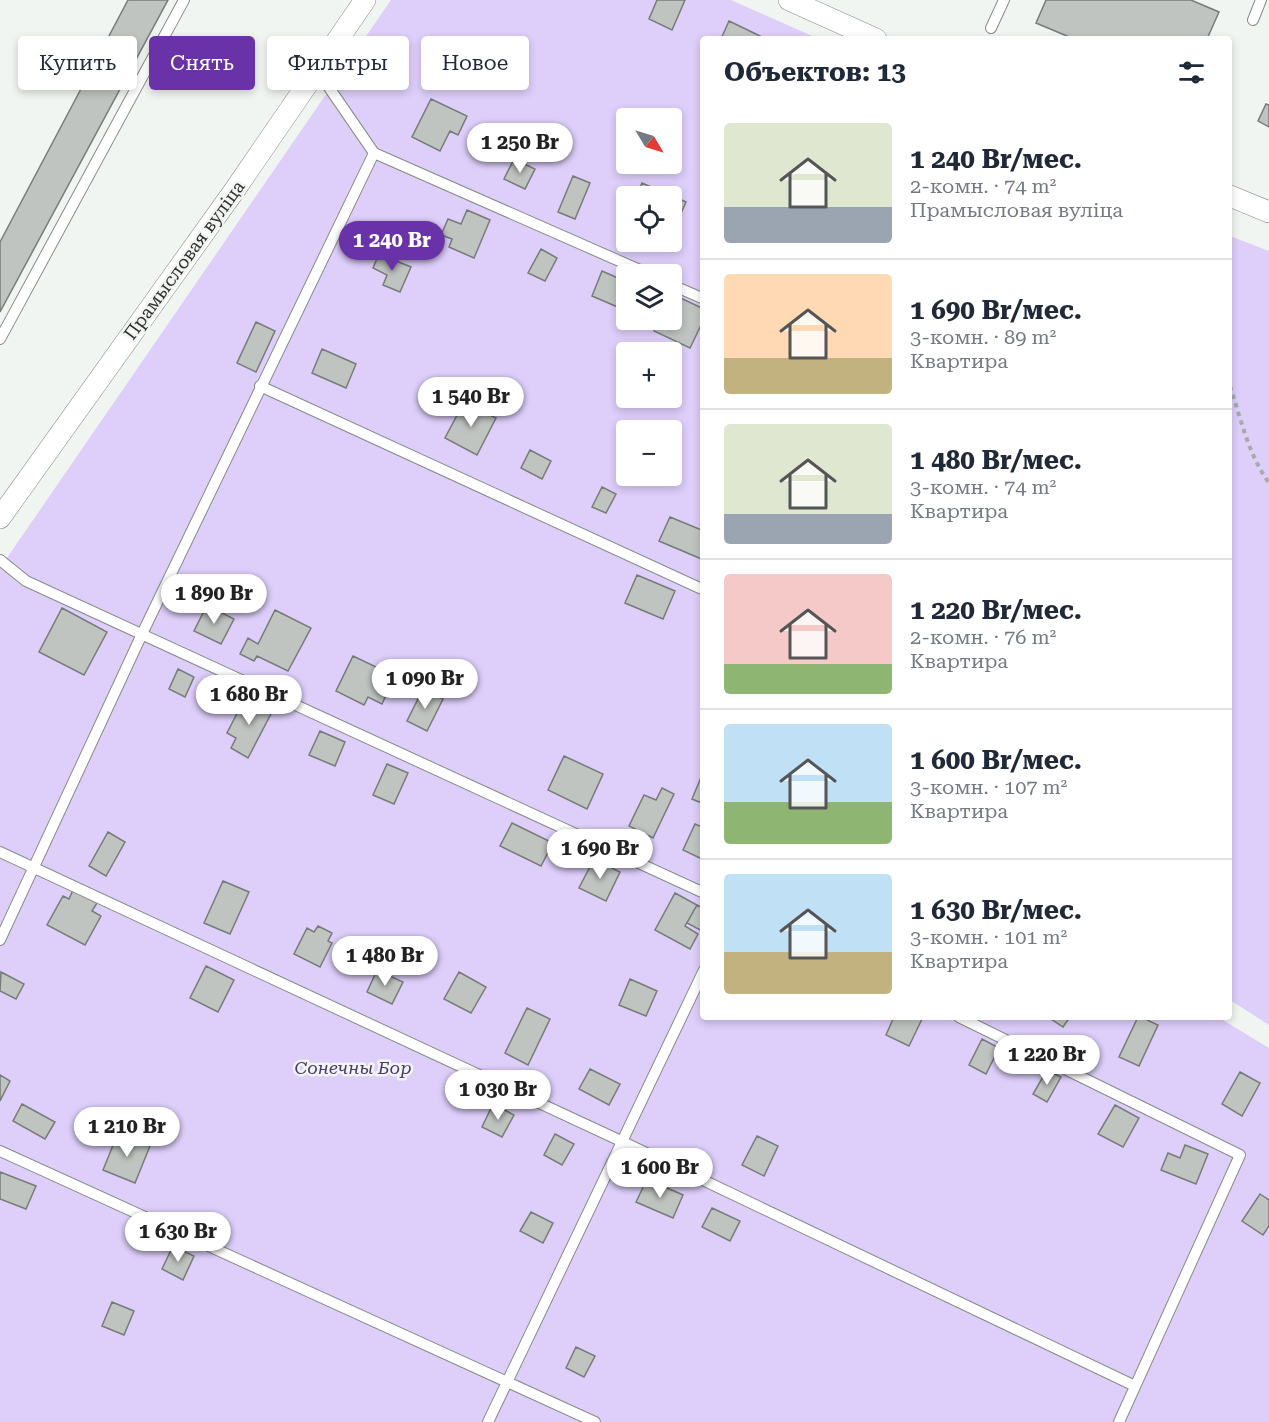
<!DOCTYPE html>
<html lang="ru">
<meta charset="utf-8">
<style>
body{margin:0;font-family:"Roboto Serif",serif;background:#f2f2f3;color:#1f2937;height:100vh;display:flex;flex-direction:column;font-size:22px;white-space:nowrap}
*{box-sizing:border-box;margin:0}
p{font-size:20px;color:#747a83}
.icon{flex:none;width:33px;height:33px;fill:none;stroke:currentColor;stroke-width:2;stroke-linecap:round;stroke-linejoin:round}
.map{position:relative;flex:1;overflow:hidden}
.panel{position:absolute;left:700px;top:36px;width:532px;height:984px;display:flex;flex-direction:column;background:#fff;border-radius:6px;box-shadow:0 3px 9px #0003}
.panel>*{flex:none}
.banner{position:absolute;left:18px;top:36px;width:570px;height:54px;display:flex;gap:12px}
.needle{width:39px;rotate:128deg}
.fabs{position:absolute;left:616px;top:108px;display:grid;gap:12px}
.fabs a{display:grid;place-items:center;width:66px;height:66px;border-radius:6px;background:#fff;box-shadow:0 3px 9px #0003;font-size:30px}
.price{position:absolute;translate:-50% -51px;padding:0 14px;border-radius:21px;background:#fff;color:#222;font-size:20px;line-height:39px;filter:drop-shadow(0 2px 3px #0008)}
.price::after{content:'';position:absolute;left:50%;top:36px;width:18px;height:14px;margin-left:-9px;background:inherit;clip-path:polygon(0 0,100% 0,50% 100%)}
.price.selected{background:#6a32a9;color:#fff}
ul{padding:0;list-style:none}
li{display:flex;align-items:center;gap:18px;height:150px;padding:0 24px}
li+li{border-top:2px solid #e0e1e3}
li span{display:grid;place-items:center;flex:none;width:168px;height:120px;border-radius:6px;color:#555}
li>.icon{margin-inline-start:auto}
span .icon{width:72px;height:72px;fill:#fffc;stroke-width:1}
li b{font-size:26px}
h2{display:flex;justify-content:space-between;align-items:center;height:72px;padding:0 24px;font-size:26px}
.pill{padding:0 21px;border-radius:6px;background:#fff;box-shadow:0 3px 9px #0003;font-size:21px;line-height:54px}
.pill.selected{background:#6a32a9;color:#fff}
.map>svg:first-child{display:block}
.green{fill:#ddcefa;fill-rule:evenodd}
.building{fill:#c0c4c1;stroke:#777b79;stroke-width:1.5}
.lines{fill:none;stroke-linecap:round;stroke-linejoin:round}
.lane-casing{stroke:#878b88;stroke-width:12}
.street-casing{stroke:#878b88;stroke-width:22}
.path{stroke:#a8aaa8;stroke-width:4;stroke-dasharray:4.5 4.5;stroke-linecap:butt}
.lane{stroke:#fff;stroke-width:10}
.street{stroke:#fff;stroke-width:21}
.labels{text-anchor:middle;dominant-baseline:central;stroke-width:5;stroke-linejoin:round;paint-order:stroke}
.street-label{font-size:18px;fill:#2f302f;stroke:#f1f5f2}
.park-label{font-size:18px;font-style:italic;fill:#4e376e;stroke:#f1f5f2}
</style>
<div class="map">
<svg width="1269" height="1422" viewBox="0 0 1269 1422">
<rect width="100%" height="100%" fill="#f1f5f2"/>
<path class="green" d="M 391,0 L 731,0 L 819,39 L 704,39 L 704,1017 L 1218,1017 L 1269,1048 L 1269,1422 L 0,1422 L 0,568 ZM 627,118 L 672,118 L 672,164 L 627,164 ZM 627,196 L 672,196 L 672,242 L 627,242 ZM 627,274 L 672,274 L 672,320 L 627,320 ZM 627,352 L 672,352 L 672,398 L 627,398 ZM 627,430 L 672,430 L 672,476 L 627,476 Z
M 1230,236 L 1269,251 L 1269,1025 L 1230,1000 Z"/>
<path class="building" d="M 128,0 L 168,0 L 0,312 L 0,242 Z
M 657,0 L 685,0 L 672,30 L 649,19 Z
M 1046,0 L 1191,0 L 1219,12 L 1207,39 L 1074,39 L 1036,23 Z
M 729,21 L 760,36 L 759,39 L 721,39 Z
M 431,99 L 467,116 L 458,135 L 450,131 L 440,151 L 412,137 Z
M 1266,104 L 1269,105 L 1269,127 L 1258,121 Z
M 514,159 L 535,169 L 525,189 L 504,179 Z
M 573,176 L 590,183 L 575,219 L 558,212 Z
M 642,183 L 686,202 L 672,234 L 672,196 L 636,196 Z
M 467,210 L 490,220 L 474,258 L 449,247 L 452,239 L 441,235 L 448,219 L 461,224 Z
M 541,249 L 557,258 L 545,281 L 528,273 Z
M 379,254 L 411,267 L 400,292 L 383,285 L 387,275 L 373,268 Z
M 602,271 L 627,282 L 627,311 L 592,296 Z
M 672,294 L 704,309 L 704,319 L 690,348 L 654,331 L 659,320 L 672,320 Z
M 256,322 L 275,331 L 256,372 L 237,363 Z
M 322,349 L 356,364 L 346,388 L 312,373 Z
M 464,402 L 496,418 L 477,455 L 445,438 Z
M 530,450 L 551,461 L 542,479 L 521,468 Z
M 602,487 L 616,494 L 606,513 L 592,507 Z
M 670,517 L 704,531 L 704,560 L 659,541 Z
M 637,575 L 675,591 L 663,619 L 625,603 Z
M 207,605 L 234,619 L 221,644 L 194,631 Z
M 62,608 L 107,632 L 84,675 L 39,652 Z
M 275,610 L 311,628 L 288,671 L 257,656 L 254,661 L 240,654 L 248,638 L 258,644 Z
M 353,656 L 395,676 L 382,704 L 368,697 L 364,705 L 336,691 Z
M 178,669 L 194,677 L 185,697 L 169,689 Z
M 423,689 L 443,699 L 427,731 L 407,721 Z
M 246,696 L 273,710 L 248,758 L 231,748 L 236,738 L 227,733 Z
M 320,731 L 345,742 L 335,766 L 309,755 Z
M 564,756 L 603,774 L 587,809 L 548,790 Z
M 387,764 L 408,773 L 394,804 L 373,795 Z
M 704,770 L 704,804 L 692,799 Z
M 662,788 L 674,794 L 653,838 L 629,826 L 644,795 L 656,800 Z
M 512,823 L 553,843 L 541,866 L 500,846 Z
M 695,824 L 704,828 L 704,860 L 683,850 Z
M 108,832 L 125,842 L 106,876 L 89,866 Z
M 594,859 L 620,872 L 606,901 L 579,888 Z
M 223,881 L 249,892 L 230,934 L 204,923 Z
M 73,890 L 97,903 L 92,911 L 101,916 L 85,945 L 47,925 L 63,896 L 69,899 Z
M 675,893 L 697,905 L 685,926 L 698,934 L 690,949 L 655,930 Z
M 697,905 L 704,909 L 704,932 L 687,923 Z
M 318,926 L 332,933 L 328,941 L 332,943 L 320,967 L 294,954 L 307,928 L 314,932 Z
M 206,966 L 234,980 L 218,1012 L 190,998 Z
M 377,970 L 403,982 L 392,1004 L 367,992 Z
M 1,972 L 24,984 L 16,999 L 0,991 Z
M 459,972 L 486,987 L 471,1013 L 444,999 Z
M 630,979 L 657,991 L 646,1016 L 619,1005 Z
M 527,1008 L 550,1019 L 528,1065 L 505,1053 Z
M 894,1017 L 923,1017 L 909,1046 L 886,1035 Z
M 1048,1017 L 1070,1017 L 1063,1027 Z
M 1138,1017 L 1141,1017 L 1158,1025 L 1139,1066 L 1119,1057 Z
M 982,1039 L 999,1048 L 986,1074 L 969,1065 Z
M 590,1069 L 620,1084 L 609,1105 L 579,1089 Z
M 1047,1070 L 1061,1077 L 1047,1102 L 1033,1094 Z
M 1240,1072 L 1260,1083 L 1242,1116 L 1222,1104 Z
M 0,1075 L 10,1081 L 0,1101 Z
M 22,1104 L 55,1122 L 45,1139 L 13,1121 Z
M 493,1104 L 514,1115 L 502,1137 L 482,1127 Z
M 1115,1105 L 1139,1118 L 1123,1147 L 1098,1134 Z
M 118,1133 L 150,1146 L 135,1183 L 103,1170 Z
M 555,1134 L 574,1144 L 562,1165 L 544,1155 Z
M 757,1136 L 778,1146 L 764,1176 L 742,1165 Z
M 1185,1145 L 1208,1154 L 1196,1184 L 1161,1170 L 1168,1153 L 1180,1158 Z
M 0,1172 L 36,1186 L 26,1209 L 0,1199 Z
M 647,1179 L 683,1195 L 673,1218 L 636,1202 Z
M 1260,1194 L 1269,1200 L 1269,1226 L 1263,1235 L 1242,1221 Z
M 712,1208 L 740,1221 L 730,1241 L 702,1227 Z
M 531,1212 L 553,1223 L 543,1243 L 520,1231 Z
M 173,1246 L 194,1256 L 183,1280 L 162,1269 Z
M 112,1302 L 134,1311 L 124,1335 L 102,1326 Z
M 576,1347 L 595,1356 L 584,1377 L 566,1368 Z"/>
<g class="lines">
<g class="lane-casing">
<path id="lane" d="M 1253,20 L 1261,0
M 991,28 L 1004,0
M 317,70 L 374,153 L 649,274
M 672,285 L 704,299
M 0,339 L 184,0
M 260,386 L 704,590
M 0,560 L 26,581 L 704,893
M 0,852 L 621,1141 L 1135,1386
M 0,940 L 142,634 L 374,153
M 959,1017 L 1240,1155 L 1119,1422
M 0,1151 L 595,1422
M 488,1422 L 704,970"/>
</g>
<g class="street-casing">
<path id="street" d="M 789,0 L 876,39
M 1230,196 L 1269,212
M 0,518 L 234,191 L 365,0"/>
</g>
<path class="path" d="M 1230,386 C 1241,419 1248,454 1269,483"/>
<use href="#lane" class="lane"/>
<use href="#street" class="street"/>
</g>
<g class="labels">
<g class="street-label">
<text transform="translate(184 260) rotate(-54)">Прамысловая вуліца</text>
</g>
<g class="park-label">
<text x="353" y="1067">Сонечны Бор</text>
</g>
</g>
</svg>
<div class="fabs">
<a><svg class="needle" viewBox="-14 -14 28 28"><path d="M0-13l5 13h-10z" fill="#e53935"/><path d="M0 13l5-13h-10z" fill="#747a83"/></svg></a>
<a><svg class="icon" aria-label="locate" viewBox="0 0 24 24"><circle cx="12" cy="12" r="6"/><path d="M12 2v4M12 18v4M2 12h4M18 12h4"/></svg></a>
<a><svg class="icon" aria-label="layers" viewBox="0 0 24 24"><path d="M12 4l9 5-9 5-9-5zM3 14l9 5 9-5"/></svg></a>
<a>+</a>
<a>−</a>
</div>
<b class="price" style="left:520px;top:174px">1 250 Br</b>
<b class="price selected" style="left:392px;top:272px">1 240 Br</b>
<b class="price" style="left:471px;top:428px">1 540 Br</b>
<b class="price" style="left:214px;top:625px">1 890 Br</b>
<b class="price" style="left:425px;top:710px">1 090 Br</b>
<b class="price" style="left:249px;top:726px">1 680 Br</b>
<b class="price" style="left:600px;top:880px">1 690 Br</b>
<b class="price" style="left:385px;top:987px">1 480 Br</b>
<b class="price" style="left:1047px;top:1086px">1 220 Br</b>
<b class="price" style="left:498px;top:1121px">1 030 Br</b>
<b class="price" style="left:127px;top:1158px">1 210 Br</b>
<b class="price" style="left:660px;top:1199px">1 600 Br</b>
<b class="price" style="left:178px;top:1263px">1 630 Br</b>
<div class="banner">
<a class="pill">Купить</a>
<a class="pill selected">Снять</a>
<a class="pill">Фильтры</a>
<a class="pill">Новое</a>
</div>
<section class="panel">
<h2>Объектов: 13<svg class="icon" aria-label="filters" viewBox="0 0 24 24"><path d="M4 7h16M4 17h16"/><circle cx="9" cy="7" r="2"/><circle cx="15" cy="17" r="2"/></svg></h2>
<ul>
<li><span style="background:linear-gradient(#dfe7d0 70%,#9aa5b1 0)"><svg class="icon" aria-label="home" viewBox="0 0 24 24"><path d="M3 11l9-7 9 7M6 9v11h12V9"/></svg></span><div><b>1 240 Br/мес.</b><p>2-комн. · 74 m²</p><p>Прамысловая вуліца</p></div></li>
<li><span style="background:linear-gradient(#ffd9b3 70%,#c2b280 0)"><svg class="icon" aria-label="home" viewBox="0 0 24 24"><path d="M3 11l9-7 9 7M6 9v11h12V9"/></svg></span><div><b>1 690 Br/мес.</b><p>3-комн. · 89 m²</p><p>Квартира</p></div></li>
<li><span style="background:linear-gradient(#dfe7d0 75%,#9aa5b1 0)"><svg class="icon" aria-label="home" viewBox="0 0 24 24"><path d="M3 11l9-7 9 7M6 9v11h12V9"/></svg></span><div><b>1 480 Br/мес.</b><p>3-комн. · 74 m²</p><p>Квартира</p></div></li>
<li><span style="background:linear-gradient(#f6c9c9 75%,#8fb573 0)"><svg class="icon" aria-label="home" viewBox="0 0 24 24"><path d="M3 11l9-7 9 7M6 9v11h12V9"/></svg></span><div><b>1 220 Br/мес.</b><p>2-комн. · 76 m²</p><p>Квартира</p></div></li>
<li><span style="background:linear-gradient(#bfe0f5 65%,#8fb573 0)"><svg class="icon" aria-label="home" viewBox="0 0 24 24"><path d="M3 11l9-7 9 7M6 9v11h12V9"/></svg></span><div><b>1 600 Br/мес.</b><p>3-комн. · 107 m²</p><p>Квартира</p></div></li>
<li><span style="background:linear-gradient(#bfe0f5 65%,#c2b280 0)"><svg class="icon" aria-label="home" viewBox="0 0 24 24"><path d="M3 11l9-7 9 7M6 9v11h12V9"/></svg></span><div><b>1 630 Br/мес.</b><p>3-комн. · 101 m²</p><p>Квартира</p></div></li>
</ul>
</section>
</div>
